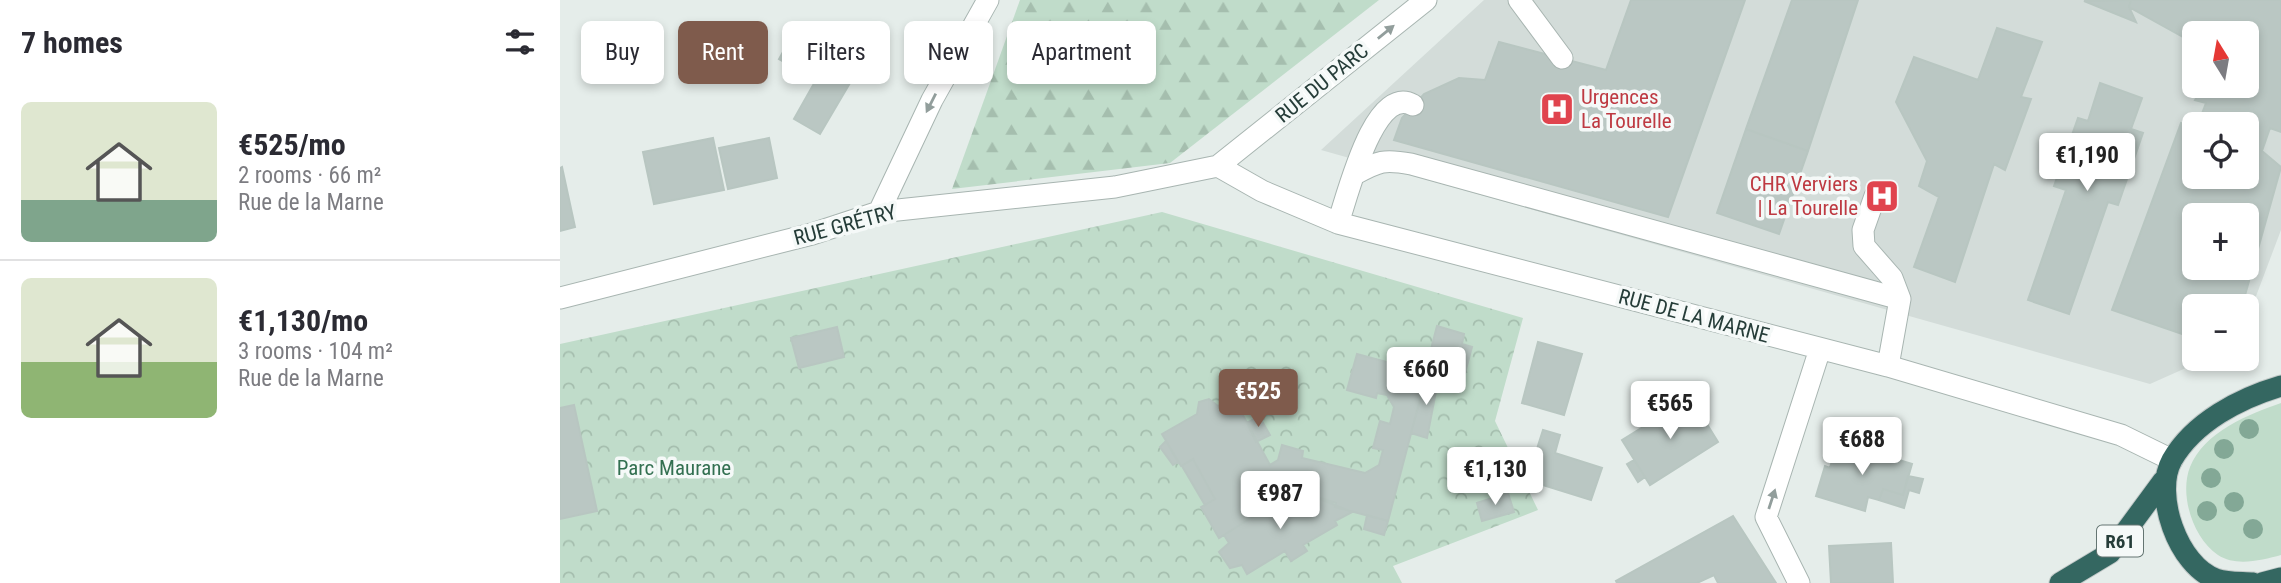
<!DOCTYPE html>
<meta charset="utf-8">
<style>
body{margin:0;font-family:"Roboto Condensed",sans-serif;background:#f7f7f7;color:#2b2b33;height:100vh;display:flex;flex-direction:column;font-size:26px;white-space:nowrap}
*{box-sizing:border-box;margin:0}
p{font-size:23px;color:#7c7c81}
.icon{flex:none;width:38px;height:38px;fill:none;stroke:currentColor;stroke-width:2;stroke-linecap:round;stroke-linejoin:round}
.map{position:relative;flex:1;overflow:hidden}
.drawer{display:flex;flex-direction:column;background:#fff;width:560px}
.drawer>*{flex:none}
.banner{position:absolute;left:21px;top:21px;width:665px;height:63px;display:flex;gap:14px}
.needle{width:46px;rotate:349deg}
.fabs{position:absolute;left:1622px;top:21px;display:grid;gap:14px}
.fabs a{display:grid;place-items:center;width:77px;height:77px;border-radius:10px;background:#fff;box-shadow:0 4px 10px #0003;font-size:35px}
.price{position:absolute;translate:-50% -60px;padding:0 16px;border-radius:7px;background:#fff;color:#222;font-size:23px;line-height:46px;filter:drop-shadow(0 2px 4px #0008)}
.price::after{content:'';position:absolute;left:50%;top:42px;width:21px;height:16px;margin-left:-10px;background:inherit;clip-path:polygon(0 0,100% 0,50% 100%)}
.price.current{background:#7f5b4c;color:#fff}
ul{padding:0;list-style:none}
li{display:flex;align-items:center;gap:21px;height:175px;padding:0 21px}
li+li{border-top:2px solid #e1e1e2}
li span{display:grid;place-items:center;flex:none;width:196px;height:140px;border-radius:10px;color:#555}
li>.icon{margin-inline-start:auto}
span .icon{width:84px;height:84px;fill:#fffc;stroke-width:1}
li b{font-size:30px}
h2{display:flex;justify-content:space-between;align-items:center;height:84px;padding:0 21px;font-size:30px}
.chip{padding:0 24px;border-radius:10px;background:#fff;box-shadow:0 4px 10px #0003;font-size:24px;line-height:63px}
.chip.current{background:#7f5b4c;color:#fff}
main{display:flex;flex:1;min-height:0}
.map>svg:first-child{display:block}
.built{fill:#d3dcd9;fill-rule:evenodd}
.grass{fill:#c0dcca}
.forest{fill:url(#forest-firs)}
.park{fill:url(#park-crowns)}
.building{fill:#bac7c3;stroke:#b8c6c1;stroke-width:2;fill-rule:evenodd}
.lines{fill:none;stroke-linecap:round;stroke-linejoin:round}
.minor-casing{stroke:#a8b5b1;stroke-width:23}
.highway-casing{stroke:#c2c9c8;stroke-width:23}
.minor{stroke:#fff;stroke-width:21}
.highway{stroke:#346761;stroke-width:21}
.tree{fill:#83a896}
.oneway{fill:#929e9c}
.labels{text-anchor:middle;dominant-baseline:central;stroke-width:7;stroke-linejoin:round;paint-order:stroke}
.shield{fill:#f5f9f8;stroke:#647572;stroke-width:2}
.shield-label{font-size:19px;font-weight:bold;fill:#263d39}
.street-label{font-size:21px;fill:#263d39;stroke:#f5f9f8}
.health-label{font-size:21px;fill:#be3a42;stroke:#f5f9f8;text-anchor:start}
.park-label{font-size:21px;fill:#337051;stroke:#f5f9f8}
</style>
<main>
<section class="drawer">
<h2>7 homes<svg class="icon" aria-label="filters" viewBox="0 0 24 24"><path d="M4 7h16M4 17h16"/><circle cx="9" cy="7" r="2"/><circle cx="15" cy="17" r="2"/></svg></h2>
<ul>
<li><span style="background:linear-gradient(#dfe7d0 70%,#7fa58c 0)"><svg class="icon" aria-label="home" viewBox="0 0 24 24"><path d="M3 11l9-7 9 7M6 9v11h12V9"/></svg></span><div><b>€525/mo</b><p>2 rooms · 66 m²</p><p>Rue de la Marne</p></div></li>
<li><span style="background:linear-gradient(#dfe7d0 60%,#8fb573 0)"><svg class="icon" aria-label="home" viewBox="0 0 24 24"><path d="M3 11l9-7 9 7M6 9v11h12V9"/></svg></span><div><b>€1,130/mo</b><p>3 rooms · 104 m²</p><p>Rue de la Marne</p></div></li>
</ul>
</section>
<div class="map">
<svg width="1721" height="583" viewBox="0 0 1721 583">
<defs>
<pattern id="forest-firs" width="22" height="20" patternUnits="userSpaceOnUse" patternTransform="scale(1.75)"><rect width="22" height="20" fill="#c0dcca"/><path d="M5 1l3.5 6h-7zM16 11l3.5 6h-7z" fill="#a5beae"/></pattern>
<pattern id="park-crowns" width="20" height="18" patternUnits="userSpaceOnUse" patternTransform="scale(1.75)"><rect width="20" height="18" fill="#c0dcca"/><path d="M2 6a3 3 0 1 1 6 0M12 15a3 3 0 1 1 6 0" fill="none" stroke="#a5beae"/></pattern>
</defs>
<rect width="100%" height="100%" fill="#e5edea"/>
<path class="built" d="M 924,0 L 1721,0 L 1721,230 L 1687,320 L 1687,306 L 1634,306 L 1634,359 L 1646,359 L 1590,384 L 761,150 ZM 1634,33 L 1687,33 L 1687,86 L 1634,86 ZM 1634,124 L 1687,124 L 1687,177 L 1634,177 ZM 1634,215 L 1687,215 L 1687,268 L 1634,268 Z"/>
<path class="grass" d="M 1721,403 L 1721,555 C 1702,560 1676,567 1658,555 C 1633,538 1619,495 1630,467 C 1644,432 1689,414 1721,403 Z"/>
<path class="forest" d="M 460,0 L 819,0 L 610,163 L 392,189 Z"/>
<path class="park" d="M 602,212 L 963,318 L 935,421 L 978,510 L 833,566 L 842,583 L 0,583 L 0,344 Z"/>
<path class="building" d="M 1071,0 L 1185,0 L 1108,217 L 834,140 L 842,118 L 864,94 L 899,78 L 925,80 L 939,42 L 1046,70 Z
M 1232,0 L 1298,0 L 1248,151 L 1186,129 Z
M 1571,0 L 1569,7 L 1576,22 L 1524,1 Z
M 1571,0 L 1721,0 L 1721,132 L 1710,128 L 1702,151 L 1721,167 L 1682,306 L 1647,303 L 1645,306 L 1634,306 L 1634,338 L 1552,310 L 1621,123 L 1634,127 L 1634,177 L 1687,177 L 1687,124 L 1638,124 L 1646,103 L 1635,100 L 1643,86 L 1687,86 L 1687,33 L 1634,33 L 1634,43 L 1569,7 ZM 1634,215 L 1687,215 L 1687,268 L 1634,268 Z
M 1437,28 L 1482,42 L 1461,97 L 1471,99 L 1445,170 L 1434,164 L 1395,282 L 1354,267 L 1379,197 L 1359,186 L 1367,161 L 1336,102 L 1354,57 L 1418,80 Z
M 233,34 L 297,71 L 260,134 L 234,119 L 256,80 L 219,59 Z
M 1540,83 L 1582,98 L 1571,129 L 1583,133 L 1558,205 L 1548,202 L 1509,314 L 1468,300 L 1506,190 L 1494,186 L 1518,118 L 1528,121 Z
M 1186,129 L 1248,151 L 1219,234 L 1157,213 Z
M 153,138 L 164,190 L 94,204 L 83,152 Z
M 209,138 L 217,178 L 168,189 L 159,148 Z
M 2,167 L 15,227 L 0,231 L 0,168 Z
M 877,326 L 904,334 L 902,344 L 912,347 L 905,373 L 894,370 L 892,380 L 865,372 Z
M 277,327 L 284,357 L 239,368 L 231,338 Z
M 978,342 L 1022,354 L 1004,415 L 962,403 Z
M 797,354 L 867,373 L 828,521 L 775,507 L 776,503 L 745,493 L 730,502 L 726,496 L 659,538 L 641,507 L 655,499 L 633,459 L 621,466 L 602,434 L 637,414 L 639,402 L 649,399 L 658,406 L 673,397 L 710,465 L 718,460 L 722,445 L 743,451 L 742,458 L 805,473 L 819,465 L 823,450 L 813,448 L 820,421 L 830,424 L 834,407 L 827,395 L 817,393 L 816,398 L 787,390 Z
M 867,373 L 879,376 L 867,438 L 851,433 Z
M 1132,400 L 1158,442 L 1090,485 L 1062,440 L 1088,424 L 1089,426 L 1094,424 L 1091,420 L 1117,404 L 1120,407 Z
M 14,405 L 37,511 L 0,519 L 0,408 Z
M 699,416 L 710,435 L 696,442 L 687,423 Z
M 983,430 L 1000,435 L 995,453 L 1042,468 L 1031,500 L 967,480 Z
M 606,441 L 618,462 L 613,465 L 600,447 Z
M 1276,446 L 1294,452 L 1296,447 L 1352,464 L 1343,495 L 1323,489 L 1319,500 L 1308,497 L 1305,511 L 1256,496 L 1265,466 L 1270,468 Z
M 939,458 L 956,462 L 952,480 L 934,476 Z
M 633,459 L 655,499 L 645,505 L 622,466 Z
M 1074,460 L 1085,477 L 1078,482 L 1067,464 Z
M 1348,476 L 1363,479 L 1359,493 L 1349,490 L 1344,508 L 1319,500 L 1323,489 L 1343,495 Z
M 745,493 L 792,512 L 775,521 L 777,525 L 743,545 L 747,551 L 731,561 L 725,551 L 687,574 L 682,565 L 670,568 L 659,552 L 669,543 L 664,535 L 726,496 L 730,502 Z
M 948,493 L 954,512 L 922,521 L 917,503 Z
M 807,515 L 828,521 L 824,535 L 804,529 Z
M 1173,516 L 1216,583 L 1158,583 L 1154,575 L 1137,583 L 1057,583 L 1056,581 Z
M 1331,543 L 1333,583 L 1271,583 L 1269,546 Z"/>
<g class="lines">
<g class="minor-casing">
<path id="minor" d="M 959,0 L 1002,58
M 658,166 L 702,191 L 778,223 L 1328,366 L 1561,435 L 1612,460
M 795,174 C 819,161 824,159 851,164 L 1340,299
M 1315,196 L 1303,230 L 1304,246 L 1332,278 L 1340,299 L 1328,366
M 319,212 L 372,100 L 428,0
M 778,223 C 787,198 814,83 853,105
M 0,298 L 252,234 L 319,212 L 555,187 L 658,166 L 866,0
M 1239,583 L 1206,517 L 1260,349"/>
</g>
<g class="highway-casing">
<path id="highway" d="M 1500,583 L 1550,553 L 1603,481
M 1693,583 C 1682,582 1667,583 1656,579 C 1618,566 1593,494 1612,460 C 1634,422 1680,398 1721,386
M 1702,583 L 1721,578"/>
</g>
<use href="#minor" class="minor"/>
<use href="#highway" class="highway"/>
</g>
<g class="tree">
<circle cx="1689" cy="429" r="10"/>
<circle cx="1664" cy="449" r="10"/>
<circle cx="1651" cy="478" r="10"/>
<circle cx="1674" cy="502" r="10"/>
<circle cx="1647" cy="511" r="10"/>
<circle cx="1693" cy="529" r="10"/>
</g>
<defs><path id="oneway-solid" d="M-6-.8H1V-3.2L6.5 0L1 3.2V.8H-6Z" transform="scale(1.75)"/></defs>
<g class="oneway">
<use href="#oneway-solid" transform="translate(826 32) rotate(-39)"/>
<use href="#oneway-solid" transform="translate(371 103) rotate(117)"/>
<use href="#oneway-solid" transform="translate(1212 499) rotate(-72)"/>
</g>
<defs>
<g id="hospital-square" transform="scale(1.75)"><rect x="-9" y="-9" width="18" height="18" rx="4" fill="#e0444e" stroke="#f5f9f8"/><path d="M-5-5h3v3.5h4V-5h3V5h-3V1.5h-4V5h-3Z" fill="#fff"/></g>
</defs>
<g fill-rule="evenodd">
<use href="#hospital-square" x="997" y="109"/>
<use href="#hospital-square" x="1322" y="196"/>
</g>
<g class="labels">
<rect class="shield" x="1537" y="525.5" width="46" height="31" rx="5"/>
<g class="shield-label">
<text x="1560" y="541">R61</text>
</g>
<g class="street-label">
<text transform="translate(762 83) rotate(-39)">RUE DU PARC</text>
<text transform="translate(285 225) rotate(-15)">RUE GRÉTRY</text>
<text transform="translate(1134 316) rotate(15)">RUE DE LA MARNE</text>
</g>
<g class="health-label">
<text x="1021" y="97">Urgences<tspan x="1021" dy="24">La Tourelle</tspan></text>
<text x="1298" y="184" text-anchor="end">CHR Verviers<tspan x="1298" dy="24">| La Tourelle</tspan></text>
</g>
<g class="park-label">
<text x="114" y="468">Parc Maurane</text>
</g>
</g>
</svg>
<div class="fabs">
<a><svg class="needle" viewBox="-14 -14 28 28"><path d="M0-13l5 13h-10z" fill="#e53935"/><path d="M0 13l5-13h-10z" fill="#7c7c81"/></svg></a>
<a><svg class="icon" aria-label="locate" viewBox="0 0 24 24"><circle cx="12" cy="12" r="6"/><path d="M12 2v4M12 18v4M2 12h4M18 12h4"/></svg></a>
<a>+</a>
<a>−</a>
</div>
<b class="price" style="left:1527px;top:193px">€1,190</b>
<b class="price" style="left:866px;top:407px">€660</b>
<b class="price current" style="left:698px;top:429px">€525</b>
<b class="price" style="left:1110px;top:441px">€565</b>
<b class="price" style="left:1302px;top:477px">€688</b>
<b class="price" style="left:935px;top:507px">€1,130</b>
<b class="price" style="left:720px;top:531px">€987</b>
<div class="banner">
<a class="chip">Buy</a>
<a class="chip current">Rent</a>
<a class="chip">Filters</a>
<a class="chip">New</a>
<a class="chip">Apartment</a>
</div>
</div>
</main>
